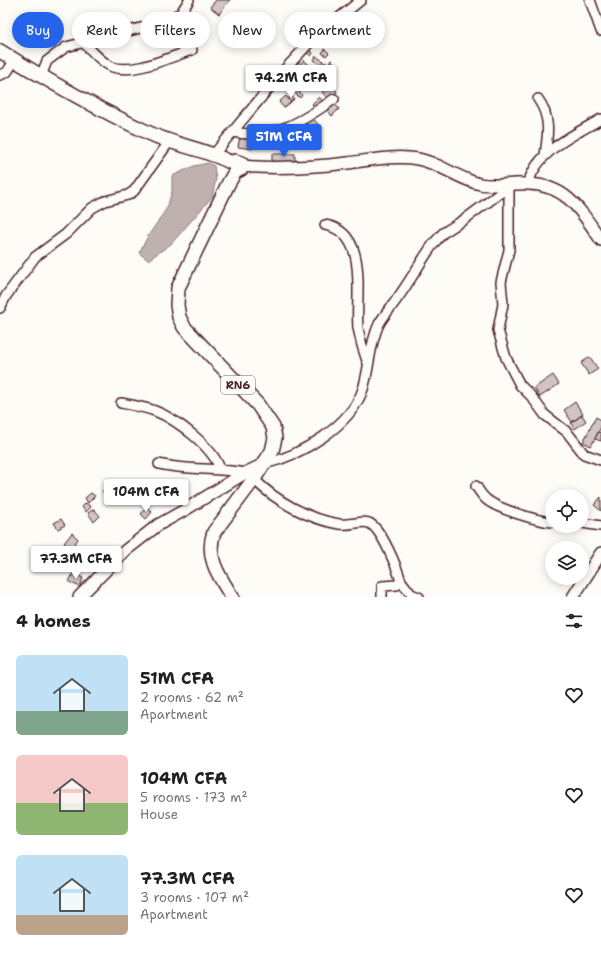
<!DOCTYPE html>
<meta charset="utf-8">
<style>
body{margin:0;font-family:"Shantell Sans",sans-serif;background:#f6f6f6;color:#202124;height:100vh;display:flex;flex-direction:column;font-size:15px;white-space:nowrap}
*{box-sizing:border-box;margin:0}
p{font-size:13px;color:#757577}
.icon{flex:none;width:22px;height:22px;fill:none;stroke:currentColor;stroke-width:2;stroke-linecap:round;stroke-linejoin:round}
.map{position:relative;height:597px;overflow:hidden}
.details{display:flex;flex-direction:column;background:#fff;flex:1}
.details>*{flex:none}
.hud{position:absolute;left:12px;top:12px;width:400px;height:36px;display:flex;gap:8px}
.buttons{position:absolute;left:545px;top:489px;display:grid;gap:8px}
.buttons a{display:grid;place-items:center;width:44px;height:44px;border-radius:50%;background:#fff;box-shadow:0 2px 10px #0003;font-size:20px}
.price{position:absolute;translate:-50% -34px;padding:0 9px;border-radius:4px;background:#fff;color:#222;font-size:13px;line-height:26px;filter:drop-shadow(0 1px 2px #0008)}
.price::after{content:'';position:absolute;left:50%;top:24px;width:12px;height:9px;margin-left:-6px;background:inherit;clip-path:polygon(0 0,100% 0,50% 100%)}
.price.active{background:#2563eb;color:#fff}
ul{padding:0;list-style:none}
li{display:flex;align-items:center;gap:12px;height:100px;padding:0 16px}
li span{display:grid;place-items:center;flex:none;width:112px;height:80px;border-radius:6px;color:#555}
li>.icon{margin-inline-start:auto}
span .icon{width:48px;height:48px;fill:#fffc;stroke-width:1}
li b{font-size:17px}
h2{display:flex;justify-content:space-between;align-items:center;height:48px;padding:0 16px;font-size:17px}
.pill{padding:0 14px;border-radius:18px;background:#fff;box-shadow:0 2px 10px #0003;font-size:14px;line-height:36px}
.pill.active{background:#2563eb;color:#fff}
.map>svg:first-child{display:block}
.water{fill:#c0b1b1;stroke:#91777b}
.building{fill:#d0c5c4;stroke:#4a1f2b}
.lines{fill:none;stroke-linecap:round;stroke-linejoin:round}
.minor-casing{stroke:#4a1f2b;stroke-width:12}
.major-casing{stroke:#4a1f2b;stroke-width:14}
.highway-casing{stroke:#4a1f2b;stroke-width:16}
.minor{stroke:#fdfcf7;stroke-width:9}
.major{stroke:#fdfcf7;stroke-width:11}
.highway{stroke:#fdfcf7;stroke-width:13}
.labels{text-anchor:middle;dominant-baseline:central;stroke-width:4;stroke-linejoin:round;paint-order:stroke}
.shield{fill:#fdfcf7;stroke:#806168;stroke-width:1}
.shield-label{font-size:11px;font-weight:bold;fill:#4a1f2b}
</style>
<div class="map">
<svg width="601" height="597" viewBox="0 0 601 597">
<rect width="100%" height="100%" fill="#fdfcf7"/>
<filter id="ink" filterUnits="userSpaceOnUse"><feTurbulence type="fractalNoise" baseFrequency=".025" numOctaves="2"/><feDisplacementMap in="SourceGraphic" scale="8" xChannelSelector="R" yChannelSelector="G"/><feConvolveMatrix kernelMatrix="1 2 1 2 8 2 1 2 1" color-interpolation-filters="sRGB"/></filter>
<g filter="url(#ink)">
<path class="water" d="M 208,163 L 214,166 L 216,179 L 212,197 L 171,244 L 148,260 L 139,253 L 148,236 L 167,208 L 172,191 L 172,176 L 194,166 Z"/>
<path class="building" d="M 216,0 L 230,0 L 219,14 L 210,7 Z
M 356,13 L 367,27 L 361,32 L 350,18 Z
M 325,49 L 329,53 L 326,56 L 322,53 Z
M 310,50 L 313,53 L 311,56 L 307,53 Z
M 316,56 L 323,61 L 321,65 L 314,60 Z
M 304,60 L 310,66 L 305,71 L 299,65 Z
M 331,60 L 335,64 L 334,66 L 329,62 Z
M 325,62 L 331,67 L 328,71 L 322,66 Z
M 301,71 L 305,75 L 299,82 L 295,78 Z
M 283,81 L 285,84 L 280,90 L 277,88 Z
M 332,85 L 337,92 L 328,99 L 322,92 Z
M 296,89 L 302,95 L 300,98 L 294,92 Z
M 286,96 L 291,102 L 284,108 L 279,102 Z
M 291,96 L 294,99 L 291,102 L 288,99 Z
M 319,97 L 324,102 L 316,109 L 312,104 Z
M 335,104 L 339,109 L 332,116 L 328,111 Z
M 312,117 L 320,127 L 312,133 L 304,122 Z
M 299,125 L 303,130 L 294,136 L 290,130 Z
M 306,125 L 310,131 L 308,133 L 304,126 Z
M 240,136 L 254,138 L 252,149 L 238,147 Z
M 272,154 L 295,154 L 295,162 L 272,162 Z
M 590,357 L 598,369 L 589,375 L 581,363 Z
M 553,375 L 559,384 L 540,397 L 534,388 Z
M 575,402 L 583,414 L 572,422 L 564,410 Z
M 582,415 L 586,421 L 575,429 L 571,423 Z
M 596,417 L 601,420 L 601,427 L 591,446 L 583,442 Z
M 598,432 L 601,433 L 601,441 L 595,439 Z
M 112,483 L 116,489 L 107,497 L 102,491 Z
M 142,483 L 148,492 L 139,500 L 133,492 Z
M 91,493 L 95,496 L 88,503 L 85,498 Z
M 601,497 L 601,511 L 594,505 Z
M 86,503 L 91,507 L 86,512 L 82,507 Z
M 147,507 L 152,512 L 146,519 L 141,514 Z
M 94,509 L 100,516 L 94,522 L 88,513 Z
M 61,519 L 65,525 L 58,529 L 54,523 Z
M 72,533 L 78,539 L 71,549 L 64,543 Z
M 73,573 L 83,578 L 80,587 L 69,582 Z"/>
<g class="lines">
<g class="minor-casing">
<path id="minor" d="M 590,0 L 601,31
M 84,43 C 92,51 100,61 110,66 C 131,76 170,57 192,50
M 0,75 L 7,72 L 15,60
M 44,78 L 43,71 L 47,61 L 66,47 L 160,23 L 181,13 L 189,0
M 538,99 C 551,117 548,135 545,155
M 232,132 C 273,140 302,122 334,99
M 214,154 L 285,69 L 314,38 L 361,0
M 528,184 C 537,150 573,136 601,119
M 509,188 L 509,250 L 501,282 L 503,304 L 498,330 L 506,358 L 520,385 L 531,396 L 545,415 L 567,432 L 584,454 L 601,460
M 325,225 C 370,233 355,296 358,328 C 360,339 363,350 367,361
M 0,308 L 6,296 L 35,257 L 66,234 L 92,208 L 105,201 L 128,195 L 134,191 L 169,142
M 121,403 C 132,405 144,407 155,411 C 176,419 213,447 220,469
M 159,464 C 188,471 217,467 245,473
M 264,464 C 300,456 351,426 363,389 C 370,367 369,345 379,324 C 384,315 391,308 397,299 C 410,281 421,261 434,243 L 443,233 L 465,219 L 511,185
M 254,479 C 275,501 309,519 339,524 C 349,526 361,520 369,523 C 382,529 397,568 401,581 L 397,585 L 382,586 L 382,597
M 476,486 C 479,491 482,496 487,500 C 498,509 538,521 552,522
M 582,523 L 601,526
M 401,581 L 411,594 L 419,597"/>
</g>
<g class="major-casing">
<path id="major" d="M 242,166 C 277,169 313,167 348,163 C 371,160 395,155 418,159 C 440,163 458,179 480,184 C 495,187 512,183 528,184 C 567,185 581,211 601,240
M 79,597 L 126,550 L 158,525 L 183,511 L 245,473 L 264,464
M 573,597 L 601,553"/>
</g>
<g class="highway-casing">
<path id="highway" d="M 0,51 C 48,81 98,109 149,133 C 176,146 206,149 232,163
M 232,163 L 235,161 L 241,163 L 241,169 L 235,172 L 228,184 L 178,288 L 177,305 L 179,317 L 184,327 L 258,405 L 273,427 L 275,438 L 272,451 L 254,479 L 214,532 C 205,557 219,576 232,597"/>
</g>
<use href="#minor" class="minor"/>
<use href="#major" class="major"/>
<use href="#highway" class="highway"/>
</g>
</g>
<g class="labels">
<rect class="shield" x="221" y="376" width="34" height="18" rx="3"/>
<g class="shield-label">
<text x="238" y="385">RN6</text>
</g>
</g>
</svg>
<div class="buttons">
<a><svg class="icon" aria-label="locate" viewBox="0 0 24 24"><circle cx="12" cy="12" r="6"/><path d="M12 2v4M12 18v4M2 12h4M18 12h4"/></svg></a>
<a><svg class="icon" aria-label="layers" viewBox="0 0 24 24"><path d="M12 4l9 5-9 5-9-5zM3 14l9 5 9-5"/></svg></a>
</div>
<b class="price" style="left:291px;top:99px">74.2M CFA</b>
<b class="price active" style="left:284px;top:158px">51M CFA</b>
<b class="price" style="left:146px;top:513px">104M CFA</b>
<b class="price" style="left:76px;top:580px">77.3M CFA</b>
<div class="hud">
<a class="pill active">Buy</a>
<a class="pill">Rent</a>
<a class="pill">Filters</a>
<a class="pill">New</a>
<a class="pill">Apartment</a>
</div>
</div>
<section class="details">
<h2>4 homes<svg class="icon" aria-label="filters" viewBox="0 0 24 24"><path d="M4 7h16M4 17h16"/><circle cx="9" cy="7" r="2"/><circle cx="15" cy="17" r="2"/></svg></h2>
<ul>
<li><span style="background:linear-gradient(#bfe0f5 70%,#7fa58c 0)"><svg class="icon" aria-label="home" viewBox="0 0 24 24"><path d="M3 11l9-7 9 7M6 9v11h12V9"/></svg></span><div><b>51M CFA</b><p>2 rooms · 62 m²</p><p>Apartment</p></div><svg class="icon" aria-label="heart" viewBox="0 0 24 24"><path d="M12 20l-8-8c-3-5 5-10 8-4 3-6 11-1 8 4z"/></svg></li>
<li><span style="background:linear-gradient(#f6c9c9 60%,#8fb573 0)"><svg class="icon" aria-label="home" viewBox="0 0 24 24"><path d="M3 11l9-7 9 7M6 9v11h12V9"/></svg></span><div><b>104M CFA</b><p>5 rooms · 173 m²</p><p>House</p></div><svg class="icon" aria-label="heart" viewBox="0 0 24 24"><path d="M12 20l-8-8c-3-5 5-10 8-4 3-6 11-1 8 4z"/></svg></li>
<li><span style="background:linear-gradient(#bfe0f5 75%,#b9a48a 0)"><svg class="icon" aria-label="home" viewBox="0 0 24 24"><path d="M3 11l9-7 9 7M6 9v11h12V9"/></svg></span><div><b>77.3M CFA</b><p>3 rooms · 107 m²</p><p>Apartment</p></div><svg class="icon" aria-label="heart" viewBox="0 0 24 24"><path d="M12 20l-8-8c-3-5 5-10 8-4 3-6 11-1 8 4z"/></svg></li>
</ul>
</section>
